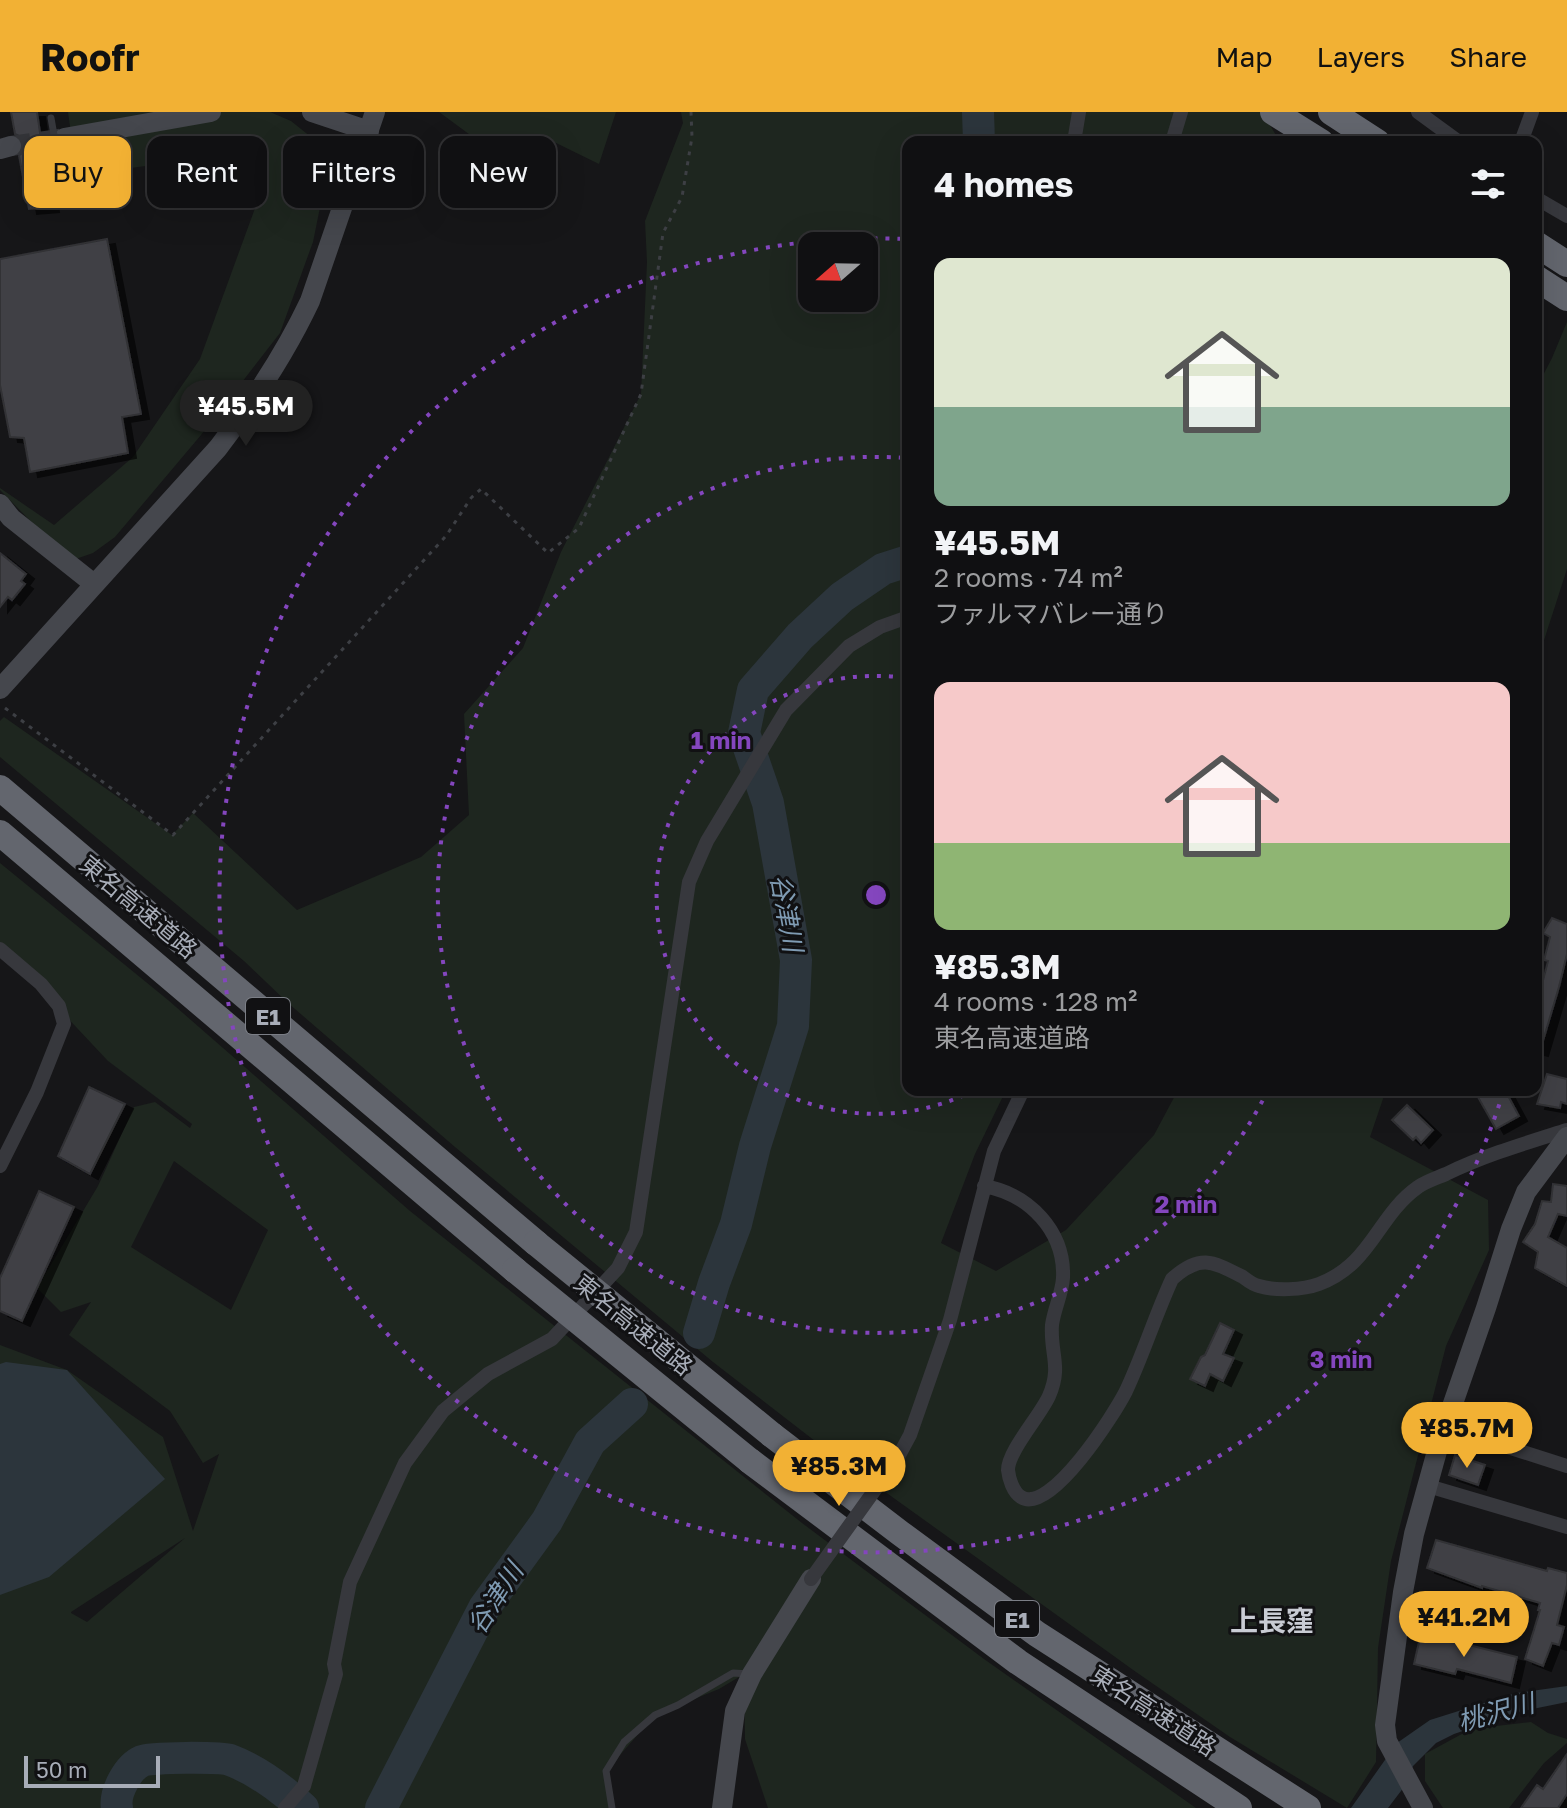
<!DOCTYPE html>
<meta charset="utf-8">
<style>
body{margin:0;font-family:"Golos Text","Noto Sans JP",sans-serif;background:#1e1e20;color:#f1f3f6;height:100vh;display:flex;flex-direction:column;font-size:30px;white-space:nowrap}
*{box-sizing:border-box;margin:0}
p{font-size:26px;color:#9c9d9f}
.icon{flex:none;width:44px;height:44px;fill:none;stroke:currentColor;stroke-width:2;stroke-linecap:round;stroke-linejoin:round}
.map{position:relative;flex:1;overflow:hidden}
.details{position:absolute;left:902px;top:24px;width:640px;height:960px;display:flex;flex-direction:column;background:#101012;border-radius:16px;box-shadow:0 8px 32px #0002,0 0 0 2px #303032}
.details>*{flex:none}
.hud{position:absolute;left:24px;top:24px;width:758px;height:72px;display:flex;gap:16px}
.needle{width:52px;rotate:250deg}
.buttons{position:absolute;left:798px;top:120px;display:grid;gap:16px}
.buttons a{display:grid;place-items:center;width:80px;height:80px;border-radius:16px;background:#101012;box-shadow:0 8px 32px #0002,0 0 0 2px #303032;font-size:40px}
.scale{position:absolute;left:24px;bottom:20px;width:136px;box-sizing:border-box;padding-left:8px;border:4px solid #a8adb8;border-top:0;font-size:22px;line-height:28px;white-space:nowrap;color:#a8adb8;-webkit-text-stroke:6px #111113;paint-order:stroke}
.price{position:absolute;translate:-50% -68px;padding:0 18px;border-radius:28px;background:#f2b134;color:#111;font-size:26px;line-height:52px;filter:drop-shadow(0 2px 4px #0008)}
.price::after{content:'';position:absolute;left:50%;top:48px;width:24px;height:18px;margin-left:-12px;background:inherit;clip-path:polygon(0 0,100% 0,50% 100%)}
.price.selected{background:#222;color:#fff}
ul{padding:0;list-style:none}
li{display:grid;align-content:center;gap:16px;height:424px;padding:0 32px}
li span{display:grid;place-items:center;height:248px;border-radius:16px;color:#555}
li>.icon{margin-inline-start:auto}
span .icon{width:144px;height:144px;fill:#fffc;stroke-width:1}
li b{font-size:34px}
h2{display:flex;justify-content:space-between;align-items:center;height:96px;padding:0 32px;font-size:34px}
.pill{padding:0 28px;border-radius:16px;background:#101012;box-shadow:0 8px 32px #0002,0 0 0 2px #303032;font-size:28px;line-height:72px}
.pill.selected{background:#f2b134;color:#111}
header{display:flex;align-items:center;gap:48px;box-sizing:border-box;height:112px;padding:0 40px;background:#f2b134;color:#111}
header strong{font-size:38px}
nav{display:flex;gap:44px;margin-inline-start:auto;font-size:28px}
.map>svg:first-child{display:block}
.green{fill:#1e261f;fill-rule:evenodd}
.water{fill:#2c353c}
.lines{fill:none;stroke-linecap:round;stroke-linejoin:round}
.river{stroke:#2c353c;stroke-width:32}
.building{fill:#404145;stroke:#303034;stroke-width:2;filter:url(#shadow)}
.secondary-tunnel{stroke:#333438;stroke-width:20;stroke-dasharray:20 10;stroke-linecap:butt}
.path{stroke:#3d3f44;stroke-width:3;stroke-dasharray:4 6;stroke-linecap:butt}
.lane{stroke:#37383d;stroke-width:7}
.street{stroke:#37383d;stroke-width:14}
.secondary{stroke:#45474d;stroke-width:20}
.highway{stroke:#63666e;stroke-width:26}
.lane-bridge{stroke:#37383d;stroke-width:7}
.street-bridge{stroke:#37383d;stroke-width:14}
.highway-bridge{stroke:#63666e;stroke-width:26}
.ring{fill:none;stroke:#8446be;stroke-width:4;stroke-dasharray:4 8}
.labels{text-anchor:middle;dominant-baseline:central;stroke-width:6;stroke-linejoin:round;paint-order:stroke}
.shield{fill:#111113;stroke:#7b7e86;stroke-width:2}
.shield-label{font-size:22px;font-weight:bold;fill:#a8adb8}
.street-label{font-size:24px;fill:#a8adb8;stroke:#111113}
.water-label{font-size:26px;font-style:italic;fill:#7f9bb3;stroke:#111113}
.quarter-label{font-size:28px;font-weight:bold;fill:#c9ccd4;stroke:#111113}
.centre{fill:#8446be;stroke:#111113;stroke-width:4}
.ring-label{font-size:24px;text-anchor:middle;font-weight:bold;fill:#8446be;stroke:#111113;stroke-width:6;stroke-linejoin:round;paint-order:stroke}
</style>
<header>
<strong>Roofr</strong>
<nav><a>Map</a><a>Layers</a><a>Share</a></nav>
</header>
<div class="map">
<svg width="1567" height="1696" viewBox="0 0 1567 1696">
<defs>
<filter id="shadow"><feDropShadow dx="8" dy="5" stdDeviation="0" flood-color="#0009"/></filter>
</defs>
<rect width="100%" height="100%" fill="#161618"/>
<path class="green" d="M 68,0 L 270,0 L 291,9 L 331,41 L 313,130 L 280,221 L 201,323 L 115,425 L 93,441 L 70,449 L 0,378 L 0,376 L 54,413 L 133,345 L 200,247 L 262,77 L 253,40 L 77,63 Z
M 439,0 L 616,0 L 599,52 L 552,29 L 518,58 Z
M 681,0 L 1262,0 L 1280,30 L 908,30 L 908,978 L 1006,978 L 975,1042 L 941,1131 L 996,1159 L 1066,1118 L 1154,1023 L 1178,978 L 1386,978 L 1370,1025 L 1488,1088 L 1489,1138 L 1446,1234 L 1391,1449 L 1378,1536 L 1376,1650 L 1347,1696 L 1230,1625 L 1136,1560 L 824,1336 L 713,1250 L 455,1035 L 288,891 L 244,849 L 0,645 L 0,609 L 4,605 L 172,723 L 193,701 L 297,798 L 421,745 L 469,703 L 464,602 L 523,536 L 561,440 L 641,282 L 647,150 L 645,109 L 683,11 ZM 812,134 L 864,134 L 864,186 L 812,186 Z
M 1567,210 L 1567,457 L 1536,553 L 1536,277 L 1552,246 Z
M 0,751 L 168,888 L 410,1099 L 802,1411 L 984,1547 L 1196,1696 L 768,1696 L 745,1627 L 744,1562 L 719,1577 L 655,1603 L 606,1659 L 609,1696 L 0,1696 L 0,1233 L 67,1258 L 163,1325 L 193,1419 L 219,1342 L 203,1351 L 170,1299 L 69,1223 L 91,1190 L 61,1200 L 37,1176 L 98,1074 L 134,995 L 155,990 L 190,1016 L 192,1012 L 108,949 L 0,834 ZM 174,1049 L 268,1118 L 231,1198 L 131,1135 ZM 185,1426 L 87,1510 L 71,1501 L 71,1500 Z
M 1531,1610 L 1548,1621 L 1567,1627 L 1567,1631 L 1544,1651 L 1509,1696 L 1443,1696 L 1425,1669 L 1425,1642 L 1471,1617 Z"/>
<path class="water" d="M 6,1250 L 67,1258 L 165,1367 L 49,1465 L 0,1483 L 0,1252 Z
M 1567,1574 L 1567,1590 L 1518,1600 L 1454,1622 L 1436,1631 L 1413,1654 L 1404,1675 L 1388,1696 L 1351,1696 L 1397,1631 L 1430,1608 L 1516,1581 Z"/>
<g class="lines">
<path class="river" d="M 978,0 L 979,30
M 699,1221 L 714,1171 L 736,1112 L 755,1034 L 793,914 L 796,848 L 768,691 L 744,621 L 753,578 L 800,524 L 842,485 L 883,457 L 908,449
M 117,1696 C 114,1681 128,1655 142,1649 C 151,1645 221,1645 230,1648 C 257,1658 282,1677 303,1696
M 381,1696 L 484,1496 L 547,1409 L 590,1330 L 632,1292"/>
</g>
<path class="building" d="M 11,0 L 37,0 L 51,95 L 29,97 L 19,44 L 23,38 L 24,31 L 21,25 L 15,22 Z
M 107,127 L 141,302 L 122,305 L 128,341 L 30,360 L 24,326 L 10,325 L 0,273 L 0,147 Z
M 0,441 L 26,462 L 21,469 L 25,472 L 12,488 L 8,485 L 0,495 Z
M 1552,806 L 1567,812 L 1567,842 L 1559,875 L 1540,939 L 1536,938 L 1536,878 L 1540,880 L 1548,849 L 1544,848 L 1550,825 L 1543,821 Z
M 1547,962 L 1567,967 L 1567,992 L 1561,990 L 1560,996 L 1537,992 Z
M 89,975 L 125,992 L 90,1062 L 58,1044 Z
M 1474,978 L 1505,978 L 1519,1004 L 1496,1017 Z
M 1407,993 L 1433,1018 L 1421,1031 L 1416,1025 L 1413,1028 L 1392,1008 Z
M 1553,1072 L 1567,1074 L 1567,1104 L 1558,1102 L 1548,1125 L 1567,1136 L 1567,1174 L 1535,1156 L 1538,1140 L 1523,1130 L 1535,1112 L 1542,1089 L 1551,1090 Z
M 39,1079 L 74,1095 L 22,1209 L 0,1199 L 0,1166 Z
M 1220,1211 L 1234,1218 L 1223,1242 L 1234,1246 L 1223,1269 L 1210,1262 L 1205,1274 L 1190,1267 L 1201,1245 L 1205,1243 Z
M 1455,1343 L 1485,1353 L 1478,1373 L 1449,1363 Z
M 1436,1428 L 1547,1459 L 1548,1456 L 1567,1461 L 1567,1473 L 1557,1513 L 1564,1515 L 1559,1533 L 1552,1531 L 1543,1554 L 1525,1547 L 1540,1498 L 1538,1498 L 1540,1491 L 1482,1474 L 1482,1476 L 1427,1456 Z
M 1421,1521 L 1517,1545 L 1511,1571 L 1457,1557 L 1455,1562 L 1414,1552 Z
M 1567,1642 L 1567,1682 L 1558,1696 L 1521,1696 L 1537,1673 L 1543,1677 Z"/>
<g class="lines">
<path class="secondary-tunnel" d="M 11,34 L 64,26"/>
<path class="path" d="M 5,596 L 173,723 L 446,424 L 471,386 L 481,377 L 548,441 L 579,416 L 641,282 L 663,121 L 682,85 L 692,25 L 691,0"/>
<path class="lane" d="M 61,63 L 67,94
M 612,1696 L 606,1659 L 624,1630 L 655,1603 L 678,1593 L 733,1561 L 750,1562"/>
<path class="street" d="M 1418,0 L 1459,30
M 1074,30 L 1079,0
M 1172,30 L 1181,0
M 1521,30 L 1532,0
M 1536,86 L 1567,104
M 0,837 L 41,872 L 59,894 L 64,912 L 37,980 L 0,1054
M 984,1074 C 1029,1082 1065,1119 1063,1166 C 1062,1182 1054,1197 1052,1213 C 1050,1242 1062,1254 1049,1284 C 1040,1304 1008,1339 1008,1358 C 1009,1367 1013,1380 1021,1385 C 1050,1404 1115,1301 1126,1279 C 1143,1243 1155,1204 1172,1167 C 1200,1142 1212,1149 1243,1165 C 1247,1168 1253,1173 1259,1174 C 1275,1179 1303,1178 1319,1172 C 1372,1152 1377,1104 1418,1075 C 1427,1069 1437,1066 1446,1062 C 1485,1043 1526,1031 1567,1018
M 1445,1315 L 1567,1354
M 897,1347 L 910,1323 L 950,1208 L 994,1039 L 1023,978
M 1428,1374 L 1567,1415
M 285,1696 L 304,1674 L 336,1562 L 334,1552 L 350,1470 L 405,1351 L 443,1299 L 488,1262 L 552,1227 L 618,1156 L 636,1120 L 689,770 L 707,729 L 786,598 L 849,534 L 880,515 L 908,505"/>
<path class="secondary" d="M 312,0 L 369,19
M 64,26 L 211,0
M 0,37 L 11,34
M 0,392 L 11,406 L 94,472
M 0,577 L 218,336 C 253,290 285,242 310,189 L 375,0
M 722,1696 L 735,1599 L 752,1562 L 811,1467
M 1423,1696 L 1387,1629 L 1385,1613 L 1403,1480 L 1414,1422 L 1439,1332 L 1486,1196 L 1511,1117 L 1526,1080 L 1567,1025"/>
<path class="highway" d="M 1273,0 L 1321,30
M 1331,0 L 1377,30
M 1536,132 L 1567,152
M 1536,166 L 1567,186
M 0,676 L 536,1131
M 0,721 L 515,1158
M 772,1323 L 900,1421 L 1037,1522 L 1308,1696
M 750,1349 L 1018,1550 L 1239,1696"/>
<path class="lane-bridge" d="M 51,6 L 61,63"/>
<path class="street-bridge" d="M 811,1467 L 897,1347"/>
<path class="highway-bridge" d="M 536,1131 L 772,1323
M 515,1158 L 750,1349"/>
</g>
<g class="ring">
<path d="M975 978A219 219 0 1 1 906 566"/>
<path d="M1268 978A438 438 0 1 1 907 346"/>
<path d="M1503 981A657 657 0 1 1 905 127"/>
</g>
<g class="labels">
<g class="shield">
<rect x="246" y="886" width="44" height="36" rx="6"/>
<rect x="995" y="1489" width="44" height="36" rx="6"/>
</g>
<g class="shield-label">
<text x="268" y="904">E1</text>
<text x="1017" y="1507">E1</text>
</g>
<g class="street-label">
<text transform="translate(139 794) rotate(40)">東名高速道路</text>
<text transform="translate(634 1212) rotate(39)">東名高速道路</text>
<text transform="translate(1154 1598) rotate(33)">東名高速道路</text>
</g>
<g class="water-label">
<text transform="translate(787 801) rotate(80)">谷津川</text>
<text transform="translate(495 1486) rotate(-57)">谷津川</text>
<text transform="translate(1496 1600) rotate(-15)">桃沢川</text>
</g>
<g class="quarter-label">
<text x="1272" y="1508">上長窪</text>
</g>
</g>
<circle cx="876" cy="783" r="12" class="centre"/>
<g class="ring-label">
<text x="721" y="637">1 min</text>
<text x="1186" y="1101">2 min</text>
<text x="1341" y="1256">3 min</text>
</g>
</svg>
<div class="buttons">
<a><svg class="needle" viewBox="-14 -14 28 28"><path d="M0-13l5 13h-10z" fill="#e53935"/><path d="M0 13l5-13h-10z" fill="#9c9d9f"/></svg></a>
</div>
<div class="scale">50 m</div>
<b class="price selected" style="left:246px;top:336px">¥45.5M</b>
<b class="price" style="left:1467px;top:1358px">¥85.7M</b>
<b class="price" style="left:839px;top:1396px">¥85.3M</b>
<b class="price" style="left:1464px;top:1547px">¥41.2M</b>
<div class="hud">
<a class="pill selected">Buy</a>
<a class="pill">Rent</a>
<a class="pill">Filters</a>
<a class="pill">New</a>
</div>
<section class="details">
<h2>4 homes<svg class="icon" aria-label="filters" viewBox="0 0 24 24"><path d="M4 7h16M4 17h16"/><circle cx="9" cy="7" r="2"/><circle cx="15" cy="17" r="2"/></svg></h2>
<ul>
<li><span style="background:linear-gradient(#dfe7d0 60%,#7fa58c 0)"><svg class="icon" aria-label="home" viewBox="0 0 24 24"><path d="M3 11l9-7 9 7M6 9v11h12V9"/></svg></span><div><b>¥45.5M</b><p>2 rooms · 74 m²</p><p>ファルマバレー通り</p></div></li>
<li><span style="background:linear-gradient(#f6c9c9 65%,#8fb573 0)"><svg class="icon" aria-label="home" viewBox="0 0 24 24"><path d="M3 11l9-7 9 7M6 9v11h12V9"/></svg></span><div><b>¥85.3M</b><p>4 rooms · 128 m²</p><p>東名高速道路</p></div></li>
</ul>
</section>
</div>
